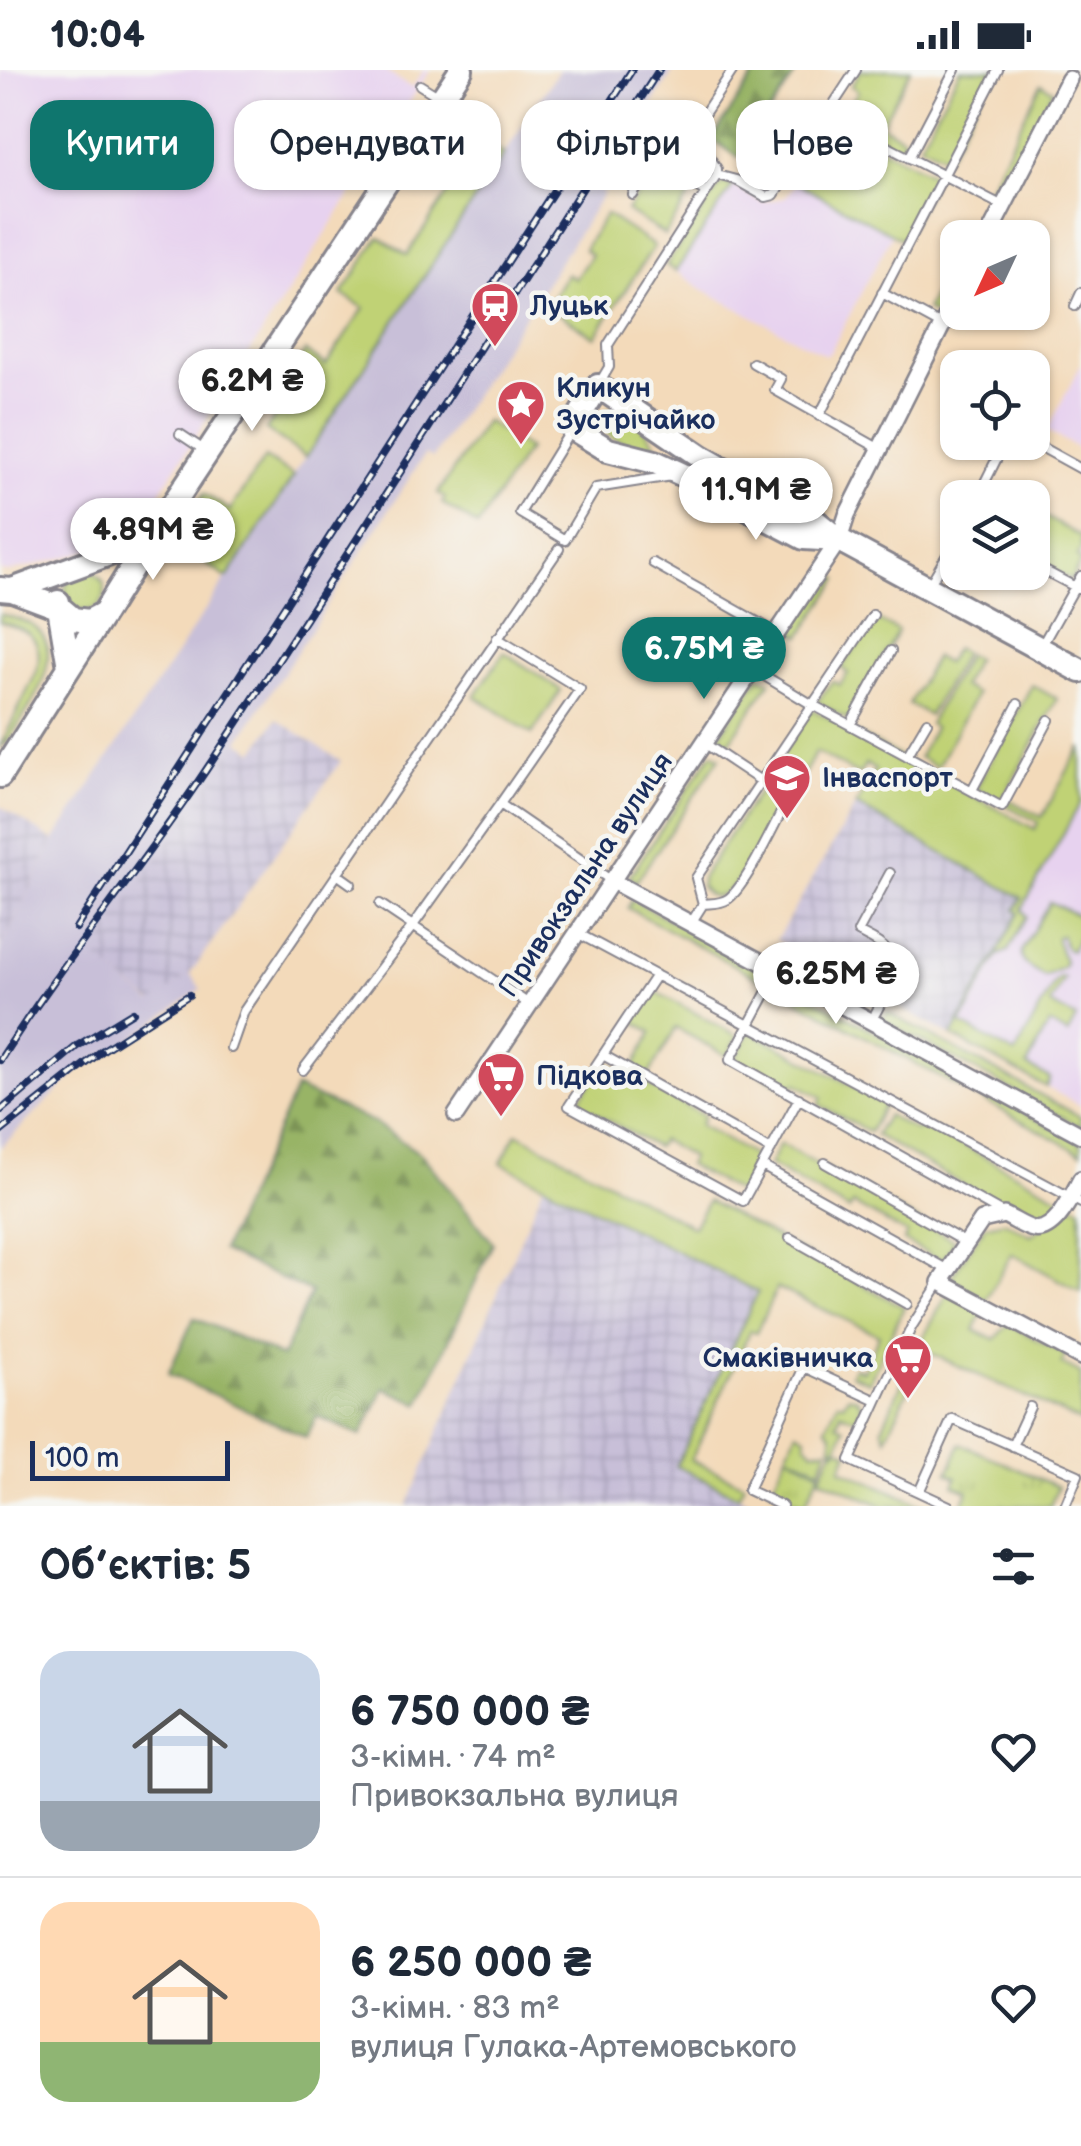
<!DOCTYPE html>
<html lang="uk">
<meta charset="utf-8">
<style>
body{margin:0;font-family:"Balsamiq Sans",sans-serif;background:#f2f2f3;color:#1f2937;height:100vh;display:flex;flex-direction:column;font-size:38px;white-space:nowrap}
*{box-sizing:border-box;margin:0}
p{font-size:32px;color:#747a83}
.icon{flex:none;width:55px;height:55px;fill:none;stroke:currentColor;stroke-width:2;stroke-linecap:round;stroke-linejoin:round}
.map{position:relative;height:1436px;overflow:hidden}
.details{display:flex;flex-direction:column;background:#fff;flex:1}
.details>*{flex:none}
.hud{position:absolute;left:30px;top:30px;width:1022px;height:90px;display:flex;gap:20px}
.needle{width:65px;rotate:226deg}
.buttons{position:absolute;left:940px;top:150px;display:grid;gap:20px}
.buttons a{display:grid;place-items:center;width:110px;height:110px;border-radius:20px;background:#fff;box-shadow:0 2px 8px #0004;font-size:50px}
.scale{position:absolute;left:30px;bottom:25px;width:200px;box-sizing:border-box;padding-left:10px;border:5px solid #1b2f5e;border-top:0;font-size:28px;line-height:35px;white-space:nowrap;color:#1b2f5e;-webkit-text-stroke:8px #f6f6f2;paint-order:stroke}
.price{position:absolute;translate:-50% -85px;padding:0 22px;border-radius:35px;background:#fff;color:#222;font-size:32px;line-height:65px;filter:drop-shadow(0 2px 5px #0008)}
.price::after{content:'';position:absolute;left:50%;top:60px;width:30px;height:22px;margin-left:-15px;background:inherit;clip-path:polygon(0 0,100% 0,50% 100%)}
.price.active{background:#0f766e;color:#fff}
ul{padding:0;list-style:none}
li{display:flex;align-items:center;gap:30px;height:250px;padding:0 40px}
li+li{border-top:2px solid #e0e1e3}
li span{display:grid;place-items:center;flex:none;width:280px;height:200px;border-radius:30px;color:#555}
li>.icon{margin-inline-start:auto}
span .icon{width:120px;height:120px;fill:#fffc;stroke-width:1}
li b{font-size:42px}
h2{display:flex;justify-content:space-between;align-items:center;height:120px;padding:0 40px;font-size:42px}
.tag{padding:0 35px;border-radius:30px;background:#fff;box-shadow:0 2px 8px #0004;font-size:35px;line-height:90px}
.tag.active{background:#0f766e;color:#fff}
.status{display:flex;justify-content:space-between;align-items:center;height:70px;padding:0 50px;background:#fff;direction:ltr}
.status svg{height:28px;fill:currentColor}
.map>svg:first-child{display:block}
.built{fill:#e7d2ef}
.industrial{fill:url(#industrial-grid)}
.railway{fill:#c8bfd8}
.grass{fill:#c0d275;stroke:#6e806a;stroke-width:2.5}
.forest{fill:url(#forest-firs);stroke:#5a7262;stroke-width:2.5}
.park{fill:url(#park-tufts);stroke:#6e806a;stroke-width:2.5}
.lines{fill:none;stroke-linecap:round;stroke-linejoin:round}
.lane-casing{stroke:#87848c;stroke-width:12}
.street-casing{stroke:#87848c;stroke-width:20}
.secondary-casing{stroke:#87848c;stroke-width:28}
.lane{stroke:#fff;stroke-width:8}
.street{stroke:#fff;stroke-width:15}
.secondary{stroke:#fff;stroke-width:22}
.rail-casing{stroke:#1b2f5e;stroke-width:8}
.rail{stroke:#f6f6f2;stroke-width:4;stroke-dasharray:11;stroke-linecap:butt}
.labels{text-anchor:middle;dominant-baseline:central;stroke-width:9;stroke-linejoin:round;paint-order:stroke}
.poi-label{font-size:28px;font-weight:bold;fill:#1b2f5e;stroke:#f6f6f2;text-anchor:start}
.street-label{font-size:28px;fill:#1b2f5e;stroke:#f6f6f2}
</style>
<div class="status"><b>10:04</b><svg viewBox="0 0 49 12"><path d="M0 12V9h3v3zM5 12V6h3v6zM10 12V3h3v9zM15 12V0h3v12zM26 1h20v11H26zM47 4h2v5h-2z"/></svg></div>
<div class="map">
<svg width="1081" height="1436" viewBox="0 0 1081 1436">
<defs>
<pattern id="industrial-grid" width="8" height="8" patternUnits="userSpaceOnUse" patternTransform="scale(2.5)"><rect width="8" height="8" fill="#c8bfd8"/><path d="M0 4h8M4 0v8" fill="none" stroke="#aba4bc"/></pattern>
<pattern id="forest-firs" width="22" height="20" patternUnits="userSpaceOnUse" patternTransform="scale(2.5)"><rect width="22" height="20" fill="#98b466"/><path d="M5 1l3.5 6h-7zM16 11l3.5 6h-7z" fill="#7b9357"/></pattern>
<pattern id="park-tufts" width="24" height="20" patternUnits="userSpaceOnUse" patternTransform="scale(2.5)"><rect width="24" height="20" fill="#c0d275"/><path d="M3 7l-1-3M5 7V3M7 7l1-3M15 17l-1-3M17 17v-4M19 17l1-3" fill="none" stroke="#a4b568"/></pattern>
</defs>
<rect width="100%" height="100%" fill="#f6f6f2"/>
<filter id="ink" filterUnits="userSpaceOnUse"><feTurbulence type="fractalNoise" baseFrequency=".01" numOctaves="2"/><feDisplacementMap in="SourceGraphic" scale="20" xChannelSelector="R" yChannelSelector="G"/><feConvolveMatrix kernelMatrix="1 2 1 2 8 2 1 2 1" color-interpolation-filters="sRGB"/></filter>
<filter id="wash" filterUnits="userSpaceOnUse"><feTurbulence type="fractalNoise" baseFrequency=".0048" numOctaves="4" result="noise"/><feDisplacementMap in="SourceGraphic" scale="40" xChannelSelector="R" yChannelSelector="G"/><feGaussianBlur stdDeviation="2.25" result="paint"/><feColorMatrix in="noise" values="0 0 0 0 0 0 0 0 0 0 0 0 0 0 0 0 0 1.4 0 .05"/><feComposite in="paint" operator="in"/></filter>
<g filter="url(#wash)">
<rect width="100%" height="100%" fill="#f3daba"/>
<path class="built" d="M 0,0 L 384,0 L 412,18 L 424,0 L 430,0 L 145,446 L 100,478 L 9,502 L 0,501 Z
M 796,113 L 892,164 L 829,284 L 825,285 L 702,219 L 676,201 L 733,116 L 762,132 L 785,128 Z
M 1081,294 L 1081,380 L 1047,361 Z
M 1081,719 L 1081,1036 L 952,966 Z"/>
<path class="industrial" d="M 277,649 L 341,691 L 190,904 L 153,933 L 90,884 L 239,671 L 255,681 Z
M 856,735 L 1022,828 L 1019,842 L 952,966 L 776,870 Z
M 0,736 L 54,771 L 0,879 Z
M 544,1114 L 759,1222 L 676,1396 L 759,1436 L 407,1436 Z"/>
<path class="railway" d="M 559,0 L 674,0 L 597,118 L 604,123 L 433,388 L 425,384 L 239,671 L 91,884 L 152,933 L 190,904 L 201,919 L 128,972 L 85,994 L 0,1078 L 0,879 L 54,771 Z"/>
<path class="grass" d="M 861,0 L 911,0 L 881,55 L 905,69 L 898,80 L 843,48 L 858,21 L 851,16 Z
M 960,0 L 994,0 L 947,88 L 920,74 Z
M 1041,14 L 1053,20 L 1000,125 L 988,119 Z
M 828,51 L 936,106 L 903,170 L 789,109 Z
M 483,70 L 504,84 L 306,387 L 266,360 L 305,300 L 297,294 L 305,281 L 326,295 L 364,238 L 342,224 L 379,167 L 407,185 Z
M 656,95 L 694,119 L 665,165 L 627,141 Z
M 724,113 L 733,116 L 676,201 L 666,195 L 719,116 Z
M 606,144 L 654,176 L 595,267 L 547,236 L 567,204 L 575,209 L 591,185 L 584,179 Z
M 957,180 L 957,207 L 937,246 L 926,240 Z
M 610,338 C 627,341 649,360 656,376 C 636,379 601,370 599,348 Z
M 486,351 L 528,379 L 478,456 L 442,433 L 445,428 L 438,423 Z
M 265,388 L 294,406 L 227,508 L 173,472 L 204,424 L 230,440 Z
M 1033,440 L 1081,467 L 1081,479 L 1077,487 L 1081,491 L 1071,510 L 1033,489 Z
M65 521a20 20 0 1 1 40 0a20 20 0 1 1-40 0Z
M 828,502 L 839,509 L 801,566 L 790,559 Z
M 0,544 C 9,547 22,549 30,554 C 75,580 24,645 7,673 L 0,677 L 37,601 C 44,567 29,560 0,552 Z
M 876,549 L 898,561 L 848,650 L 817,632 L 832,611 L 840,615 L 848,603 L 841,598 Z
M 955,578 L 964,583 L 929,645 L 909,634 L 935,587 L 946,593 Z
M 504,582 L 561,620 L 532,664 L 475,626 Z
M 967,585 L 976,589 L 962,616 L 976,624 L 937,697 L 919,687 L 934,658 L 929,654 Z
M 759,606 L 770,612 L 729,673 L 719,666 Z
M 1032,615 L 1057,629 L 1001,732 L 976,718 Z
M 812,639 L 1035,759 L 1038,752 L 1006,735 L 1009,730 L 1042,747 L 1081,676 L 1081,732 L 1022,839 L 1027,846 L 1008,881 L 998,885 L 961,954 L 1015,984 L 1054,913 L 1059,907 L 1064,908 L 1050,934 L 1076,948 L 1068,964 L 1049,954 L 1027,996 L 1050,1008 L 1046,1017 L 952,966 L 1019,843 L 1015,840 L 1022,828 L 856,735 L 875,700 L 866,694 L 859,705 L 816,682 L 796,718 L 786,722 L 765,709 Z
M 712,683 L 720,687 L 636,812 L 629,807 Z
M 764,719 L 773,723 L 779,734 C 768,754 728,860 701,816 L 701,808 L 757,724 Z
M 632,830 L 771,905 L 767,913 L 628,838 Z
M 1050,832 L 1081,847 L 1081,861 L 1071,881 L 1066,878 L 1061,866 L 1056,867 L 1065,893 L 1062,898 L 1045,906 C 1033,899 1019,896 1022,880 Z
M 778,909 L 1081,1073 L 1081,1083 L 773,917 Z
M 653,920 L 738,966 L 727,986 L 676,958 L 649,1005 L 634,997 L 652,962 L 632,950 Z
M 887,942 L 1081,1047 L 1081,1057 L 882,950 Z
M 750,961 L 885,1033 L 869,1062 L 819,1035 L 822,1027 L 795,1013 L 791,1020 L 735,990 Z
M 605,992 L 704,1046 L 700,1055 L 759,1089 L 741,1124 L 688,1095 L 691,1087 L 661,1070 L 656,1077 L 577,1033 Z
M 887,1045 L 917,1061 L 922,1053 L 1063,1129 L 1048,1150 L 1033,1154 L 875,1065 Z
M 517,1063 L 693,1157 L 708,1131 L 904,1237 L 869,1312 L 851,1304 L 854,1297 L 863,1301 L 879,1265 L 777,1218 L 756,1263 L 750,1261 L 691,1390 L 744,1414 L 738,1426 L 676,1396 L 758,1222 L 501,1093 Z
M 780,1074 L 955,1171 L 942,1191 L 904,1171 L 907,1164 L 853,1134 L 849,1140 L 769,1095 Z
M 1073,1134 L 1081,1138 L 1081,1222 L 1012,1184 L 986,1230 L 949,1210 L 986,1155 L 1004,1151 L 1031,1165 Z
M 948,1223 L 983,1241 L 974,1260 L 995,1270 L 1008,1254 L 1066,1285 L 1062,1294 L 1081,1304 L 1081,1352 L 926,1281 L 886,1368 L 882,1358 L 917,1279 Z
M 848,1326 L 856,1328 L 862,1336 L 856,1349 L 841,1343 L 837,1354 L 845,1358 L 838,1376 L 832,1379 L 832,1364 L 826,1357 L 838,1332 L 843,1334 Z
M 797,1361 L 806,1366 L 806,1373 L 814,1381 L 828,1378 L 821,1399 L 787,1384 Z
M 840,1378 L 848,1382 L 841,1399 L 925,1436 L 883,1436 L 820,1408 L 832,1382 Z"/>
<path class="forest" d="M 758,0 L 798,0 L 739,88 L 712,69 Z
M 296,1018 L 373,1052 L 422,1085 L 493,1173 L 420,1334 L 384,1318 L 361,1366 L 317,1346 L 306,1367 L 168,1304 L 194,1248 L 282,1287 L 311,1222 L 222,1181 Z"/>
<path class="park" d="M 961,1374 L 1058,1417 L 1050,1436 L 962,1436 L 968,1421 L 954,1415 L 957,1407 L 948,1403 Z
M 787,1384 L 820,1402 L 805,1434 L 771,1419 Z"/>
</g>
<g filter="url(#ink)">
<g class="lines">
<g class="lane-casing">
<path id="lane" d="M 420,15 L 470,46
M 828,46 L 1003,136
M 909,88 L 955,0
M 717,105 L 717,99 L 693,61 L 733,0
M 633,125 L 654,91 L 706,122
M 882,223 L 941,255
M 1075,236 L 1081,223
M 753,293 L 781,309 L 775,320 L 880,379
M 599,314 L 609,297 L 608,275 L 717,105 L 736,110 L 766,127 L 774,125 L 856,0
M 819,346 L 998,0
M 571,360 L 520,443 L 565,470 L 596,418 L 672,406
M 180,364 L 204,380
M 1032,372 L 1081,399
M 977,428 L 1005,372
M 653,493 L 777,563
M 1032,494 L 1081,520
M 930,514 L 958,466
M 497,568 L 580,619 L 500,734 L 612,811
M 1042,575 L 1081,506
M 753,599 L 811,634 L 1002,737 L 1049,650
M 850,655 L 891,581
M 907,686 L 927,652
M 972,720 L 1018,634
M 337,804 L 351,814
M 380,834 L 529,934
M 703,834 C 712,833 720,834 728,829 C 747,815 775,753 788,729 L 704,673
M 691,853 L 703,834 L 696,808 L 873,545
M 577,863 L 1081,1133
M 778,901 L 730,990 L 1004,1144
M 656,905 L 569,1036 L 743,1131 L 799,1028
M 871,951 C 881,934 902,898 886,880 C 880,872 867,867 858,862 L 890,803
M 231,978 L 244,941 L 559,479
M 603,985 L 771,1080
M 303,1000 L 412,857 L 500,734
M 825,1093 L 966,1173
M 762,1096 L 948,1200
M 790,1168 L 907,1234
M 877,1331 L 912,1256 L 940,1212
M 1012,1376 L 1030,1337
M 919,1422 L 952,1349 L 1078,1405 L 1065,1436
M 782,1436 L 748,1420 L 804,1297 L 877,1331 L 850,1390 L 949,1436"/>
</g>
<g class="street-casing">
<path id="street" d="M 987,168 L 1069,9
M 612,811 L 1081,1065
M 456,1045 L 839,470 L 847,445 L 958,224
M 1081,1109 C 1072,1125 1055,1164 1033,1159 C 1024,1157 1013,1149 1004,1145 L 982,1150 L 940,1212 L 1081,1287"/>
</g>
<g class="secondary-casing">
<path id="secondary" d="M 839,470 L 804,468 L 681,404 L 655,392 L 608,380 L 572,358 L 598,316 L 702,387 L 814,450 L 839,470 L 1081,601
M 0,519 L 12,520 L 60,538 L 73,549 L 89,551 L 104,543 L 150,469 L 461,0
M 12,520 L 150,469
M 58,532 L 69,597
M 0,706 L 104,543"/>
</g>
<use href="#lane" class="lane"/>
<use href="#street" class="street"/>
<use href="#secondary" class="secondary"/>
<g class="rail-casing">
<path id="rail" d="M 76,858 L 632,0
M 0,990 C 64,890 140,799 206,700 C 360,469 507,233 659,0
M 0,1041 L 77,976 L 133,942
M 0,1062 L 103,980 L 189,925"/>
</g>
<use href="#rail" class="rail"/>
</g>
</g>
<defs>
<g id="station-pin" transform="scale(2.5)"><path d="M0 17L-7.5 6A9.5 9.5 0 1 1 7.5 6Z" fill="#d1495b" stroke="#f6f6f2"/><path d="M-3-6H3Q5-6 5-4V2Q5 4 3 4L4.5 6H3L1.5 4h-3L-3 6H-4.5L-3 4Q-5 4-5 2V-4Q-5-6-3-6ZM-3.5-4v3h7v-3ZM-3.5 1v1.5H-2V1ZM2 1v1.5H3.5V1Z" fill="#fff"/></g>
<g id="sight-pin" transform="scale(2.5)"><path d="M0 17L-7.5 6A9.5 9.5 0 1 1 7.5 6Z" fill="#d1495b" stroke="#f6f6f2"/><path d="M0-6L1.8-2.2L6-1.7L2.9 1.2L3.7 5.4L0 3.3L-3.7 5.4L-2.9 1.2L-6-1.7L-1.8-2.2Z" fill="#fff"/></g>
<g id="school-pin" transform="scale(2.5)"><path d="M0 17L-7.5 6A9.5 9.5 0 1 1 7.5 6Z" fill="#d1495b" stroke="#f6f6f2"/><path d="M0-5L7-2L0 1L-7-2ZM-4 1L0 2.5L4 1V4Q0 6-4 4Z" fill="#fff"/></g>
<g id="supermarket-pin" transform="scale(2.5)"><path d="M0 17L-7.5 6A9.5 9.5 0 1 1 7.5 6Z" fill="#d1495b" stroke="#f6f6f2"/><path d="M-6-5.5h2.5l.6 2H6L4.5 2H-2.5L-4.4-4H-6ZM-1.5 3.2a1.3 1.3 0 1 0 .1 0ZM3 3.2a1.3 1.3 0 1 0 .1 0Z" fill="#fff"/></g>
</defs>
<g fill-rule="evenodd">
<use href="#station-pin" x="495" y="236"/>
<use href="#sight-pin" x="521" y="334"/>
<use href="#school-pin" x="787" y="708"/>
<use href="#supermarket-pin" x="501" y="1006"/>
<use href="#supermarket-pin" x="908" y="1288"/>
</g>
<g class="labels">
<g class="poi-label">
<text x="530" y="236">Луцьк</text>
<text x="556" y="318">Кликун<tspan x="556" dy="32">Зустрічайко</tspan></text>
<text x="822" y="708">Інваспорт</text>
<text x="536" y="1006">Підкова</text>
<text x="873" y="1288" text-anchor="end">Смаківничка</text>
</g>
<g class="street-label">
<text transform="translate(586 805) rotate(-56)">Привокзальна вулиця</text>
</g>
</g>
</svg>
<div class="buttons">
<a><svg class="needle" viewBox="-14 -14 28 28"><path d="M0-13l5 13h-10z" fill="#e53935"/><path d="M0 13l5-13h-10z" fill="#747a83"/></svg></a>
<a><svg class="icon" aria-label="locate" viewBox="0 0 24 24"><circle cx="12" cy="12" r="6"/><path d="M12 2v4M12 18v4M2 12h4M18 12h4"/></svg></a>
<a><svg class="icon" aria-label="layers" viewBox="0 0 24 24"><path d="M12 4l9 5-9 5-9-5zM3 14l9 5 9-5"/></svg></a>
</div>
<div class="scale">100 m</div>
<b class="price" style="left:252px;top:364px">6.2M ₴</b>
<b class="price" style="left:756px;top:473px">11.9M ₴</b>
<b class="price" style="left:153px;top:513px">4.89M ₴</b>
<b class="price active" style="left:704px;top:632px">6.75M ₴</b>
<b class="price" style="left:836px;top:957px">6.25M ₴</b>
<div class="hud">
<a class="tag active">Купити</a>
<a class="tag">Орендувати</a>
<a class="tag">Фільтри</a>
<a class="tag">Нове</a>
</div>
</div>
<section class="details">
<h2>Об’єктів: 5<svg class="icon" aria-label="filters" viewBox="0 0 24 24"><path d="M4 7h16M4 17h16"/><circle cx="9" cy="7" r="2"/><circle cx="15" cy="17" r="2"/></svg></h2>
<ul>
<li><span style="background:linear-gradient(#c9d6e8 75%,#9aa5b1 0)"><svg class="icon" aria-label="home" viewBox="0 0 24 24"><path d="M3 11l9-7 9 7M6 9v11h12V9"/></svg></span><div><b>6 750 000 ₴</b><p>3-кімн. · 74 m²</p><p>Привокзальна вулиця</p></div><svg class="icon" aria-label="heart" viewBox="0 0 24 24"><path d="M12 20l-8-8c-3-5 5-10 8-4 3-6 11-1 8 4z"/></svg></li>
<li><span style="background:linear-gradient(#ffd9b3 70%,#8fb573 0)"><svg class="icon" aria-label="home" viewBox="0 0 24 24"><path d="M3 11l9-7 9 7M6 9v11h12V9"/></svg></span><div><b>6 250 000 ₴</b><p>3-кімн. · 83 m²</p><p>вулиця Гулака-Артемовського</p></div><svg class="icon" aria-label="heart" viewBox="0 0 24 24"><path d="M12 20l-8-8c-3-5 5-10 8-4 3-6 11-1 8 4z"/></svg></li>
</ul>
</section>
